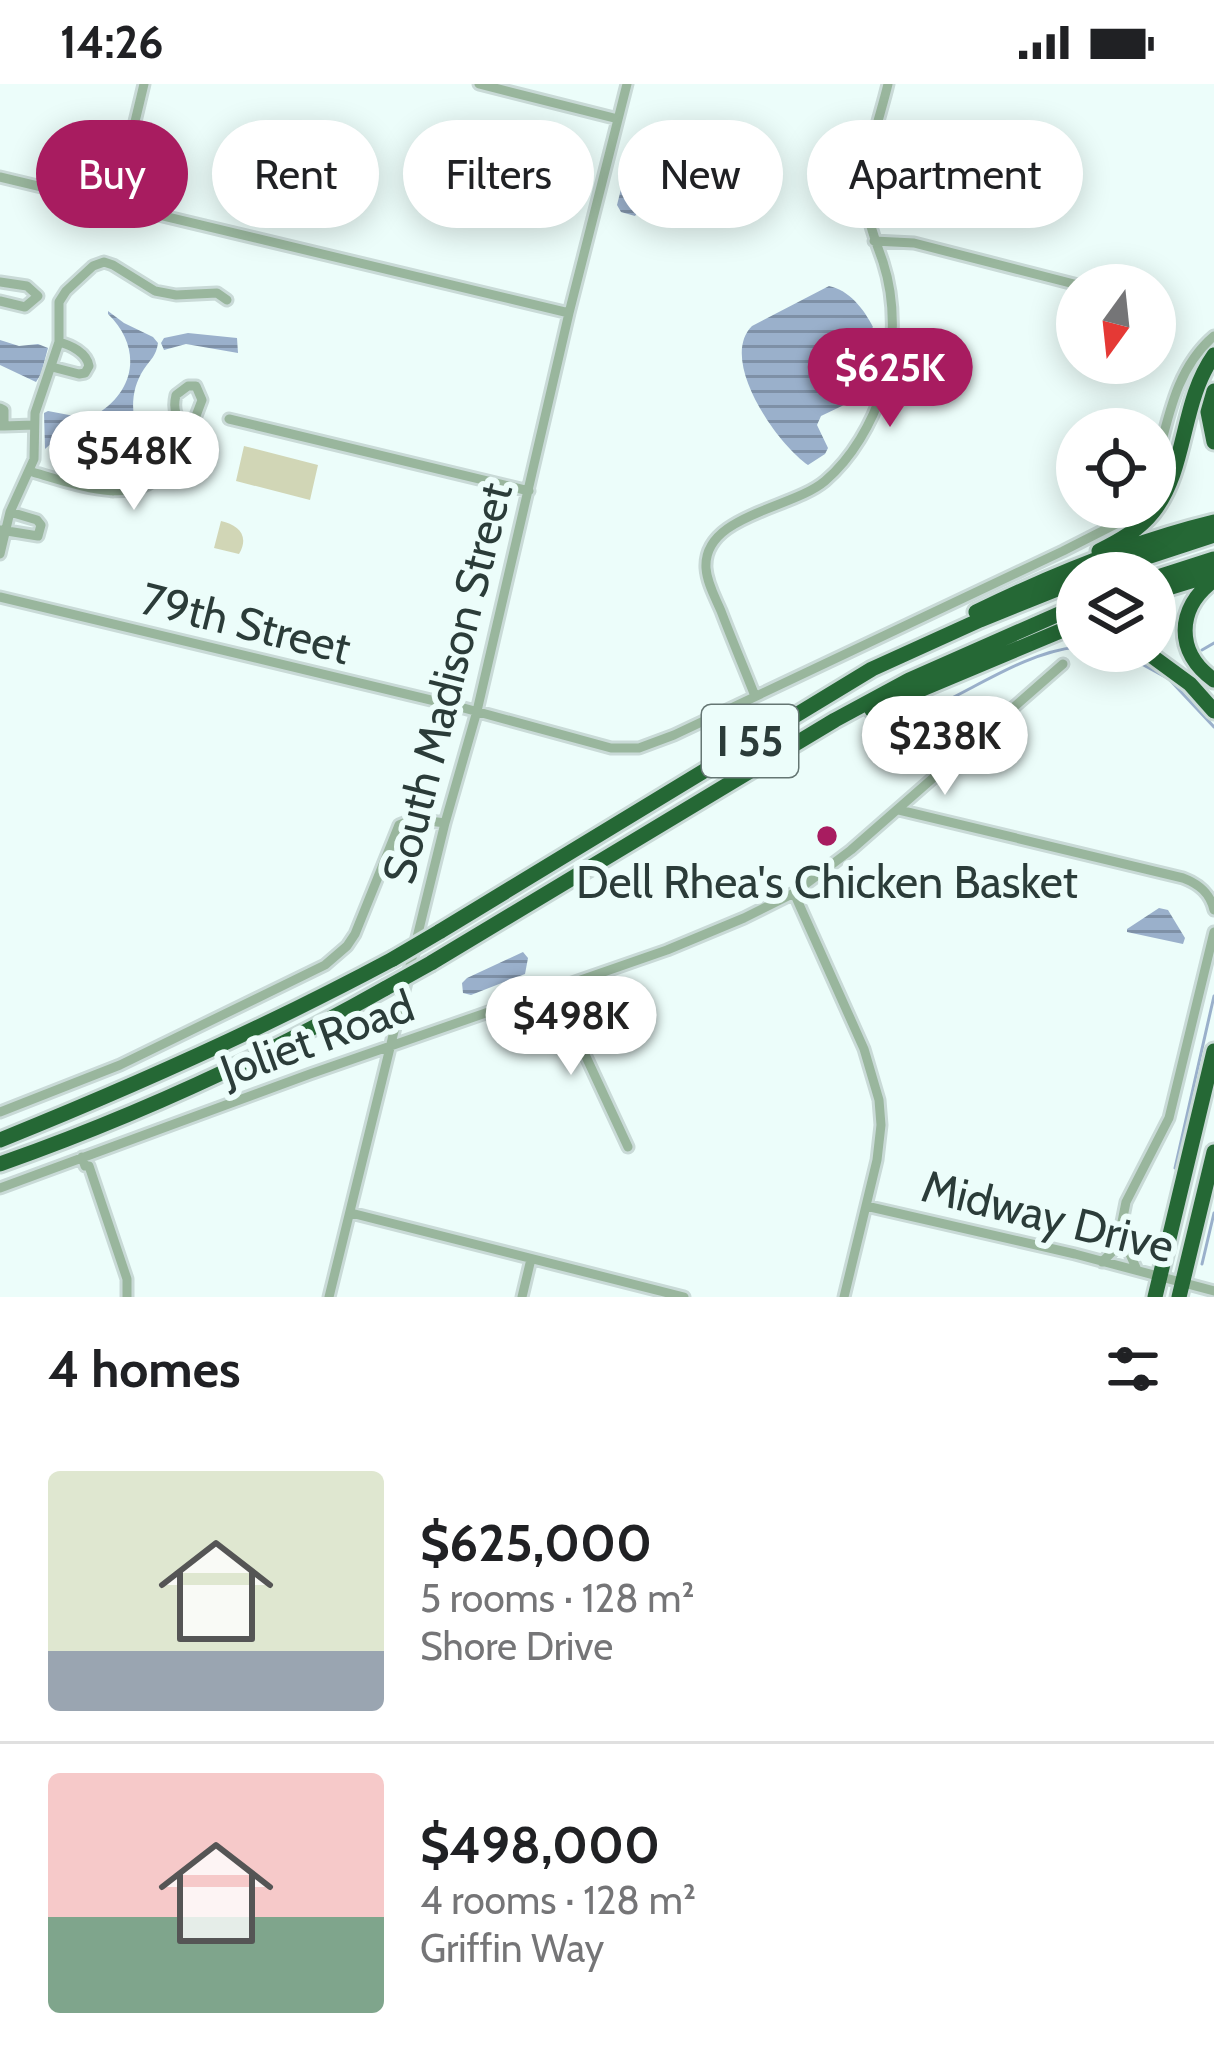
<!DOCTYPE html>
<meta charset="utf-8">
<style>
body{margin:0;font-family:Cabin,sans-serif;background:#f6f6f6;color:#202124;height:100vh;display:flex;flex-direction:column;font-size:45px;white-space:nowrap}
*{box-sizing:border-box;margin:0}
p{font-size:39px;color:#757577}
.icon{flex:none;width:66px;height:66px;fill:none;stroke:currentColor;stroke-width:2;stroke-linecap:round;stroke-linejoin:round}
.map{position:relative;height:1213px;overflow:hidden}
.sheet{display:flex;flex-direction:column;background:#fff;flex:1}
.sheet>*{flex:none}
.top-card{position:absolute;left:36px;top:36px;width:1143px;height:108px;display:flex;gap:24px}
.needle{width:78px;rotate:195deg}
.buttons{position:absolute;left:1056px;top:180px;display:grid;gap:24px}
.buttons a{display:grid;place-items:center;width:120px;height:120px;border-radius:50%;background:#fff;box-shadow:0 6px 30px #0003;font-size:60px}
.price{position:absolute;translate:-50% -102px;padding:0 27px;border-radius:42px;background:#fff;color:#222;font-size:39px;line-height:78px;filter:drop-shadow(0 3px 6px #0008)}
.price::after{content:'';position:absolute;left:50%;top:72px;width:36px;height:27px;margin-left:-18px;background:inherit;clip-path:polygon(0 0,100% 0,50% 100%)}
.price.on{background:#a81c60;color:#fff}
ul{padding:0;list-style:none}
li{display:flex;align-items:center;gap:36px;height:300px;padding:0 48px}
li+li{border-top:3px solid #e0e0e0}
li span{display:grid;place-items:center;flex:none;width:336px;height:240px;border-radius:12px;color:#555}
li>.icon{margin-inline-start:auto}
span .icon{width:144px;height:144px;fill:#fffc;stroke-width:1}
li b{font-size:51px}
h2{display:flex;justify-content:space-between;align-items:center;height:144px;padding:0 48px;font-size:51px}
.chip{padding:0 42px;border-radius:54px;background:#fff;box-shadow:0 6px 30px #0003;font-size:42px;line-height:108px}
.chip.on{background:#a81c60;color:#fff}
.status{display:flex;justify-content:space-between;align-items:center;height:84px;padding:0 60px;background:#fff;direction:ltr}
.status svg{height:33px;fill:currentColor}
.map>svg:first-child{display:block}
.pitch{fill:#d1d6b6}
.water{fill:url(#water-rules)}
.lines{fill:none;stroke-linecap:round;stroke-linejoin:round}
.stream{stroke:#9ab0cb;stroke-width:3}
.minor-casing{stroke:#c9dad7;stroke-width:15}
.highway-casing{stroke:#c9dad7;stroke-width:21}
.minor{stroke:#99b69d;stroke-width:9}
.highway{stroke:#256835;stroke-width:15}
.highway-bridge-casing{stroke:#c9dad7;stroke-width:21;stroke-linecap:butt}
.highway-bridge{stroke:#256835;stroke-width:15}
.poi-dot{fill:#a81c60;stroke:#ecfdfa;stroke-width:4.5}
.labels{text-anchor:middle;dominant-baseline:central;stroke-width:12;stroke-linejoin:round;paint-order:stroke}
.shield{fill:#ecfdfa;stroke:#657673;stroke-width:3}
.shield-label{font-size:42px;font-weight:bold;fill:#2b3c39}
.street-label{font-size:45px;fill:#2b3c39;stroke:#ecfdfa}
.poi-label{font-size:45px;fill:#2b3c39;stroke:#ecfdfa}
</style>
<div class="status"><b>14:26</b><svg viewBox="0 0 49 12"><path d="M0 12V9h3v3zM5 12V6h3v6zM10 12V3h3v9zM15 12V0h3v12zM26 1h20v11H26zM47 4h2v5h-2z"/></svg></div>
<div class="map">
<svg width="1214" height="1213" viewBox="0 0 1214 1213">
<defs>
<pattern id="water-rules" width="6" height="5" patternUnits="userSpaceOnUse" patternTransform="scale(3)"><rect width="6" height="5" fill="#9ab0cb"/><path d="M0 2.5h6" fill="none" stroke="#7e90a6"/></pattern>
</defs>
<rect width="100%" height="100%" fill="#ecfdfa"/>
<path class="pitch" d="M 244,362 L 318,381 L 310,416 L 236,397 Z
M 221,437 C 238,441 250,451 239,470 L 214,464 Z"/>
<path class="water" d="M 630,69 L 650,74 L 643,121 L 635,132 L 621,128 L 617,121 Z
M 829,202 C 849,206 864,225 873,243 C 864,257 838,264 839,283 C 839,293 847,305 850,314 L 844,321 L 821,332 L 817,341 L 828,364 L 825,370 L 808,381 C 777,360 718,276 752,242 Z
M 108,227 L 124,239 L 153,253 L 158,259 C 156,272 151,275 144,285 C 129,308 132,330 138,355 L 96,335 L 97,330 C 136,306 142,263 108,230 Z
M 188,249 L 237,254 L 238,269 L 186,260 L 164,266 L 161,259 L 164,254 Z
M 0,256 L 19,262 L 38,260 L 48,264 L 41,290 L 36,298 L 0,281 Z
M 48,327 L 90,335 L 91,338 L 63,349 L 45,365 L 44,329 Z
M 1159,824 L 1168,826 L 1185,854 L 1183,860 L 1127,848 L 1127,845 Z
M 523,868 L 528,874 L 525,890 L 471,911 L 463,909 L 462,899 L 467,894 Z"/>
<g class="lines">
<path class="stream" d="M 1202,566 L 1214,559
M 1118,567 L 1169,595 L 1214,643
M 942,619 C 985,598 1030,568 1077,563
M 1175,1084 L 1214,912
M 1202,1180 L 1214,1129"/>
<g class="minor-casing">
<path id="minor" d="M 479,0 L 618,35
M 0,93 L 569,229
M 115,121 L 144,0
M 874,157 L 914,159 L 1078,201
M 0,198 L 27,202 L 38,212 L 25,223 L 0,217
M 52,283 L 79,290 L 85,289 L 89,282 C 87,269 71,261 59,258
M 188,302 L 196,302 L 202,316 L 191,345 C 177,336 172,328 176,311 Z
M 0,324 L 4,326 L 4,342 L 0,342
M 229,335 L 529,407
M 4,342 L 34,341
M 1155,384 C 1168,336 1175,285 1214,252
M 29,387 C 101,408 156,432 191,345
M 79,401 L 89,385 L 104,384 L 112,392 L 113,407
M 1,446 L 38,452 L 41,441 L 37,436 L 10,428
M 0,470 L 10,428 L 34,375 L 35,329 L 59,258 L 59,218 L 66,207 L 93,182 L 104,178 L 113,181 L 155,207 L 176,211 L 217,209 L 227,216
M 0,513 L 460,623 L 611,664 L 639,664 L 674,651 L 1063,467 L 1118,439 L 1134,423
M 755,612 C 744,584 732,556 721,527 C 715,513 707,499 706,484 C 703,431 792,425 825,397 C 852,374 872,339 883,305 C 895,265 896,218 883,178 C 876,158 868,138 865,117 C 862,82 880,34 888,0
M 899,726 L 1183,794 C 1199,800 1210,809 1214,826
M 794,809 L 864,965 L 879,1016 L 881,1041 L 877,1076 L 844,1213
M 555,906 L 628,1063
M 0,1028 L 120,981 L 325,881 L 347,862 L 355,850 L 399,741 L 414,735 L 445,739
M 82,1073 L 85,1082 L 89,1082 L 127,1195 L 127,1213
M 0,1104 L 310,990 L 667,866 L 744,834 L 794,809 L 851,766 L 1063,580
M 866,1122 L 1075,1170 L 1214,1207
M 351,1129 L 684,1213
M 1122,1152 L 1137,1186
M 1102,1178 L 1117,1163 L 1126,1118 L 1169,1034 L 1214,848
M 329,1213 L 445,739 L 477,627 L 569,229 L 627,0
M 522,1213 L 531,1175"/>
</g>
<g class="highway-casing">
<path id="highway" d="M 1214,307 L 1208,328 L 1214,358
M 1099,467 C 1119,457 1139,446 1153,428 C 1188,383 1180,319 1214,271
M 1098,489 L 1214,451
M 1155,494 L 1214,475
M 1214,496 C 1176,524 1175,569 1214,596
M 1155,508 L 1214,490
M 976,528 C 1052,491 1132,458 1214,438
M 1145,567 L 1190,600 L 1214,627
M 872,626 L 1077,540
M 439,848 L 872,585 L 980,536 L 1077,497
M 431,879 L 835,636 L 909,596 L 1077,522
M 0,1056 C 134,1002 266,943 393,875
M 0,1080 C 133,1033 264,973 386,904
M 1155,1213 L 1214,967
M 1179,1213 L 1214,1068"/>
</g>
<use href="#minor" class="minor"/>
<use href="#highway" class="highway"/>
<g class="highway-bridge-casing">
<path id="highway-bridge" d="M 393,875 L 439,848
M 386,904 L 431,879"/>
</g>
<use href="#highway-bridge" class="highway-bridge"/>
</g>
<circle class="poi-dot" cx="827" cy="752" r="12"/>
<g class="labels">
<rect class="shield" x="702" y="621" width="96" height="72" rx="9"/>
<g class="shield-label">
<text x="750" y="657">I 55</text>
</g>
<g class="street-label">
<text transform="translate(246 539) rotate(14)">79th Street</text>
<text transform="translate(447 599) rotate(-76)">South Madison Street</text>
<text transform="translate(317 954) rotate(-20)">Joliet Road</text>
<text transform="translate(1048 1132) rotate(14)">Midway Drive</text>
</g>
<g class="poi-label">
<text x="827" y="798">Dell Rhea's Chicken Basket</text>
</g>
</g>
</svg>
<div class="buttons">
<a><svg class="needle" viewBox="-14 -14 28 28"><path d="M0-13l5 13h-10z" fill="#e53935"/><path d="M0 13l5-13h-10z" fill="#757577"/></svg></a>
<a><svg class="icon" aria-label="locate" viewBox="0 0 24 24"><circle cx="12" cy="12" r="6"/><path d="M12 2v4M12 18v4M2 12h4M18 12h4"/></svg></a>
<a><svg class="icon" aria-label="layers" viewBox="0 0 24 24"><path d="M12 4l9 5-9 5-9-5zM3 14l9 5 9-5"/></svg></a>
</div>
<b class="price on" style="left:890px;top:346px">$625K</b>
<b class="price" style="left:134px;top:429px">$548K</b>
<b class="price" style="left:945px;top:714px">$238K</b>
<b class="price" style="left:571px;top:994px">$498K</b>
<div class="top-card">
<a class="chip on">Buy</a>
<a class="chip">Rent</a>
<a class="chip">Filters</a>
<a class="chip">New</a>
<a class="chip">Apartment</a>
</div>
</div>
<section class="sheet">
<h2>4 homes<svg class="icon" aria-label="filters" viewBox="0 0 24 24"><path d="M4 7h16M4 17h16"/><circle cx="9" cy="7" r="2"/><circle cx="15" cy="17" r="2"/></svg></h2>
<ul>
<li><span style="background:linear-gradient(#dfe7d0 75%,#9aa5b1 0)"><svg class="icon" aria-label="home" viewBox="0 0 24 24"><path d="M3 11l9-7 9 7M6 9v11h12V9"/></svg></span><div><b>$625,000</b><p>5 rooms · 128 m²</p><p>Shore Drive</p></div></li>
<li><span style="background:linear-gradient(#f6c9c9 60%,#7fa58c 0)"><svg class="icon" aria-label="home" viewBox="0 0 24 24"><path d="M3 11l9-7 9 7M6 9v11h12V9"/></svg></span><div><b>$498,000</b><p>4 rooms · 128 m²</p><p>Griffin Way</p></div></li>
</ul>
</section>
